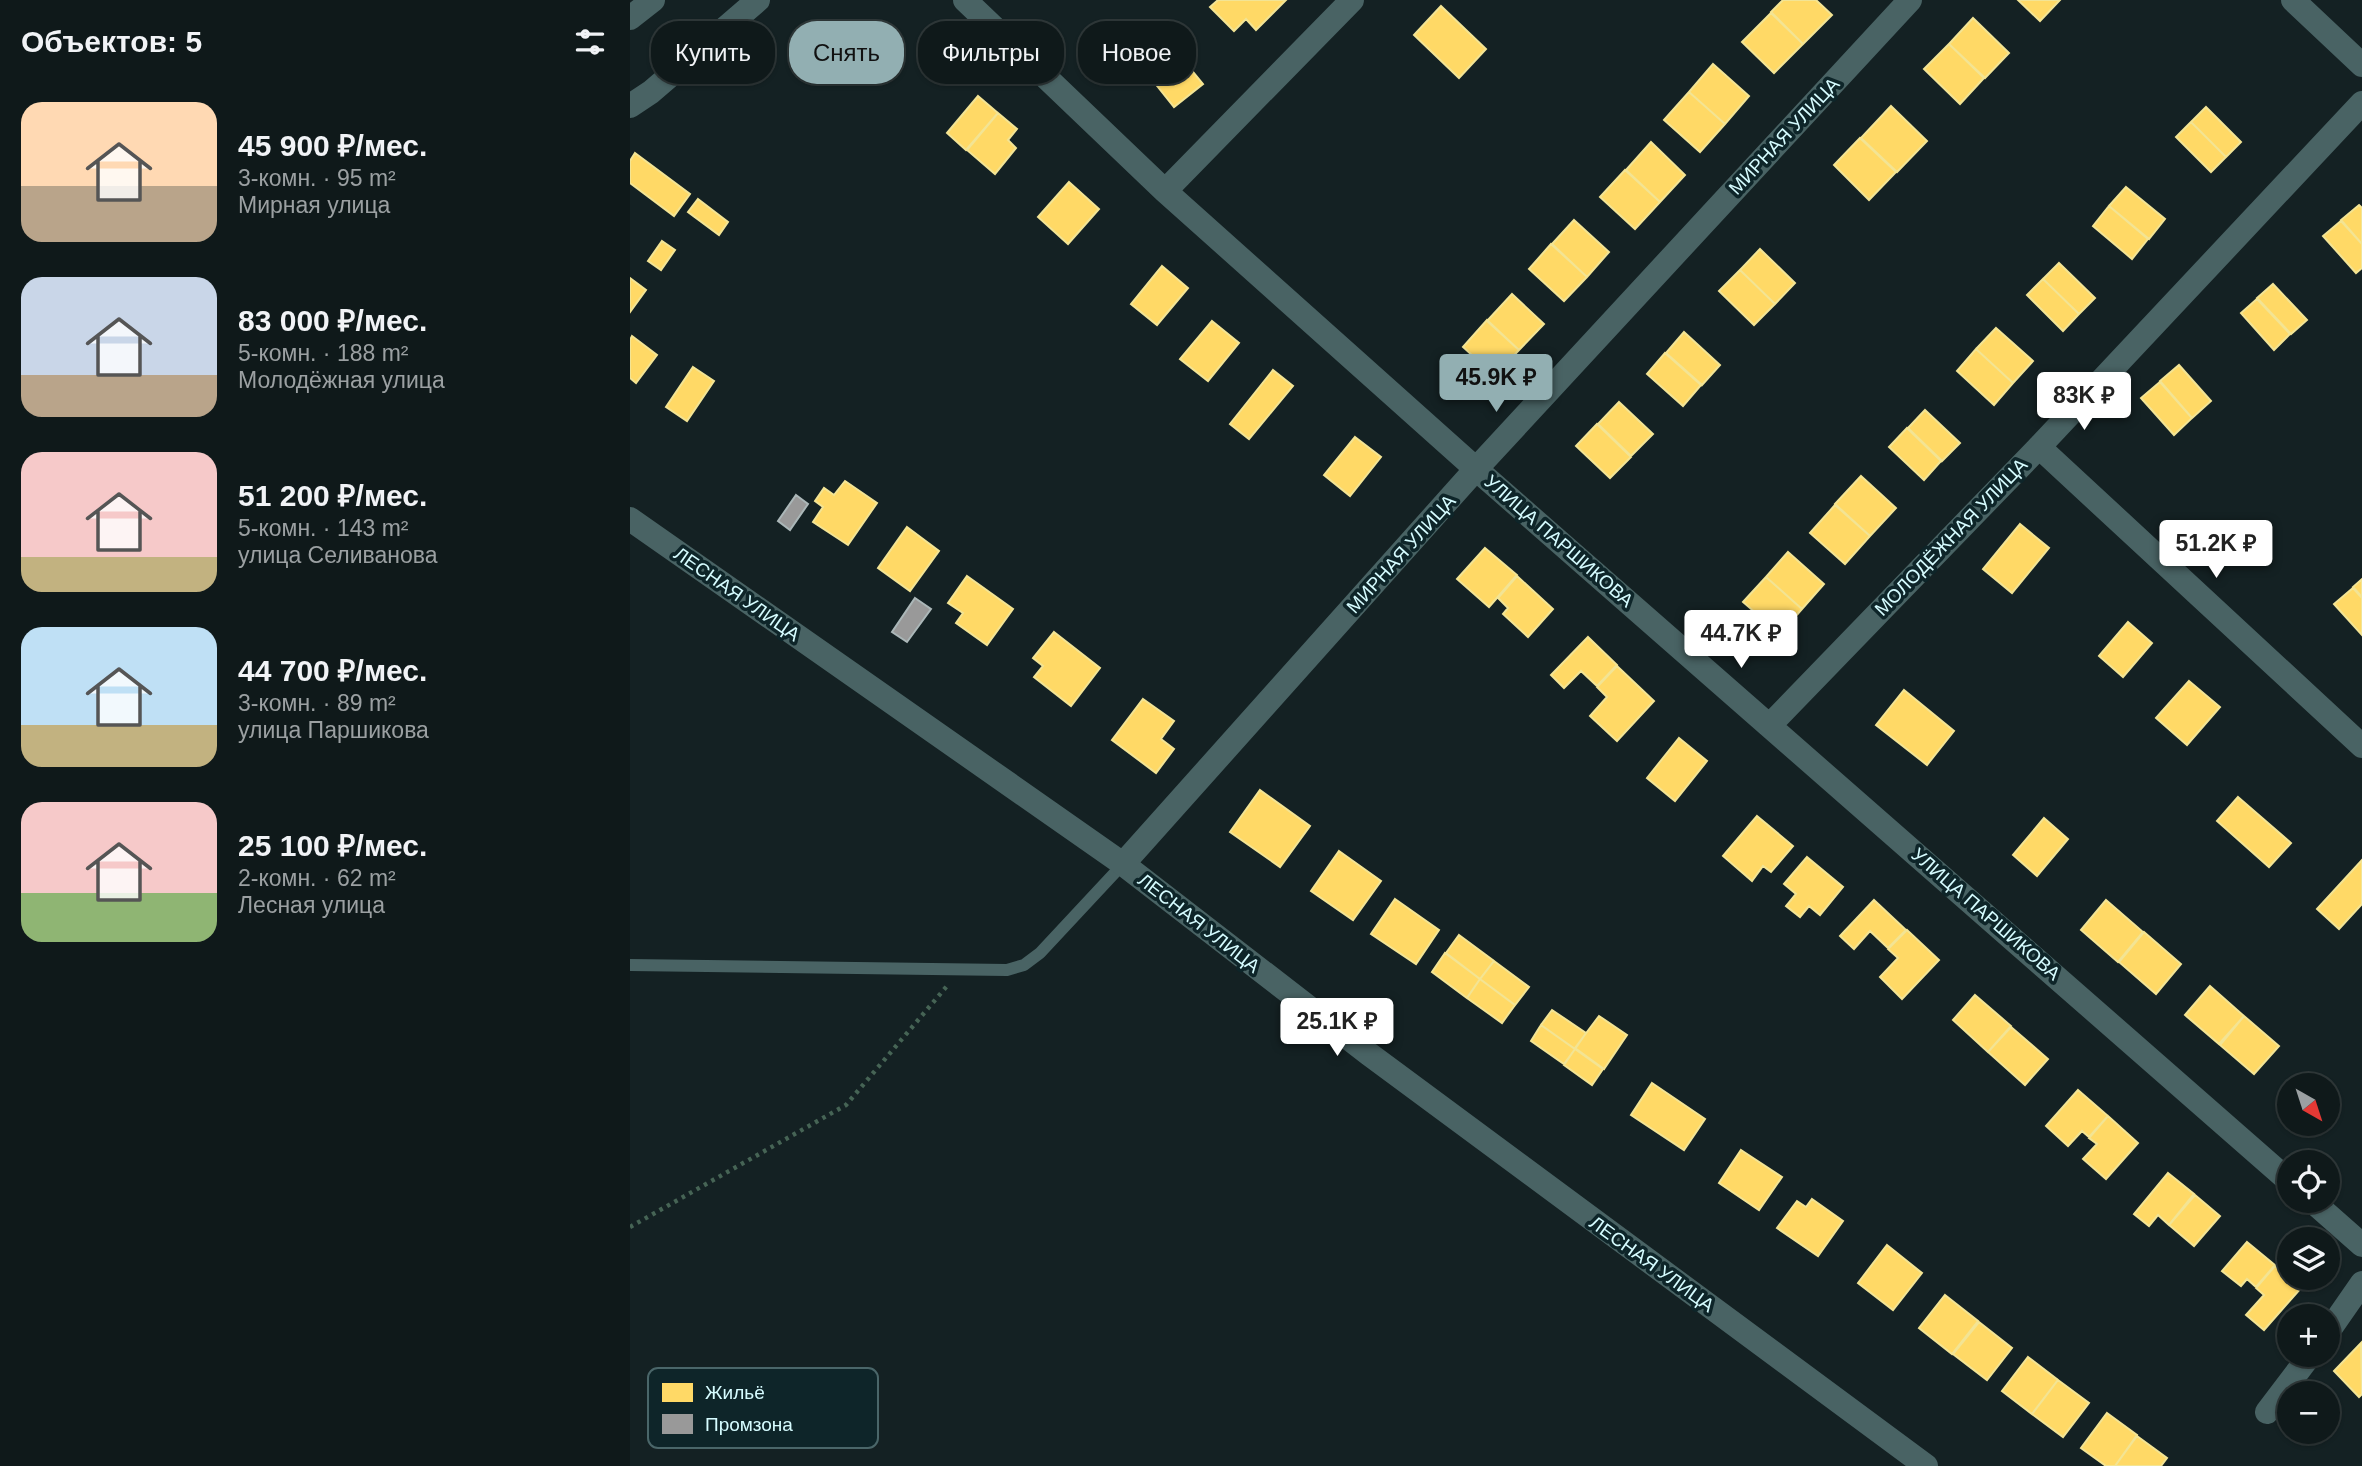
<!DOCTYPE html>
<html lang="ru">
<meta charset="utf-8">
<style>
body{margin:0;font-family:Arial,sans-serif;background:#182223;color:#f1f3f6;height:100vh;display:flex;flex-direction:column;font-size:26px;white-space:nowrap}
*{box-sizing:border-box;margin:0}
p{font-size:23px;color:#9ba0a2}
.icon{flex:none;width:38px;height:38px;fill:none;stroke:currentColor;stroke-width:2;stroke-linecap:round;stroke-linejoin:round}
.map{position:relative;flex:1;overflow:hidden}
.sheet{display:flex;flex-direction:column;background:#0f191a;width:630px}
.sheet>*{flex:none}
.banner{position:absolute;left:21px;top:21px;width:665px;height:63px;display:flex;gap:14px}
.needle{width:46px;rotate:141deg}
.fabs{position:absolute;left:1647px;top:1073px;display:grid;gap:14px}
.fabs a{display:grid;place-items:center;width:63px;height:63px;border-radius:50%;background:#0f191a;box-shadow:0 2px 5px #0004,0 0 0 2px #2f3839;font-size:35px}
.price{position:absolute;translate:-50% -60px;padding:0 16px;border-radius:7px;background:#fff;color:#222;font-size:23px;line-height:46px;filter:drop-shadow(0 2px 4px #0008)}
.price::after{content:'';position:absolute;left:50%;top:42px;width:21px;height:16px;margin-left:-10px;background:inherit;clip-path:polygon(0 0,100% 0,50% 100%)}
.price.current{background:#92afb2;color:#111}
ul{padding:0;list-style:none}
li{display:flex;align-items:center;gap:21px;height:175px;padding:0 21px}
li span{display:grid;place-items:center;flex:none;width:196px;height:140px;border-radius:21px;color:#555}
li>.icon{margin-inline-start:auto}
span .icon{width:84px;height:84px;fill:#fffc;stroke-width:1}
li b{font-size:30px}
h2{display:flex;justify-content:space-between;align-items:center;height:84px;padding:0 21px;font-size:30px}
.pill{padding:0 24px;border-radius:28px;background:#0f191a;box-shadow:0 2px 5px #0004,0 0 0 2px #2f3839;font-size:24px;line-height:63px}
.pill.current{background:#92afb2;color:#111}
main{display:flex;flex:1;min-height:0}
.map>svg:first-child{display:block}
.homes{fill:#ffd966;stroke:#f3e494;stroke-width:2}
.industry{fill:#999;stroke:#abb7b8;stroke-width:2}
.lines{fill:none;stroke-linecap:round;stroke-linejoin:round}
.path{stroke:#466455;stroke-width:4.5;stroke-dasharray:3.5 5;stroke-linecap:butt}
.service{stroke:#496364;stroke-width:12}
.minor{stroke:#496364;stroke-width:24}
.labels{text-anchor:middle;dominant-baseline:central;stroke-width:7;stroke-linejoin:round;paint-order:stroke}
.street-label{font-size:19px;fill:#d6fcff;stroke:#0e2529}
.key{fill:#0e2529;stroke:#4a6669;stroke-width:2}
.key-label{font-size:19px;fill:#d6fcff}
</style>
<main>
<section class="sheet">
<h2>Объектов: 5<svg class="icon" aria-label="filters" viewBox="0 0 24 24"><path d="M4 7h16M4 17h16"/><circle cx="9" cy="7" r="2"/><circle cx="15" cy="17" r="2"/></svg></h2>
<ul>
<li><span style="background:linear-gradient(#ffd9b3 60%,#b9a48a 0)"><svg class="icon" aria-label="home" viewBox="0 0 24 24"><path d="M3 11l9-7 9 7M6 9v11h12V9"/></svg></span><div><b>45 900 ₽/мес.</b><p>3-комн. · 95 m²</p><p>Мирная улица</p></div></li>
<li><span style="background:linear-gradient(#c9d6e8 70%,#b9a48a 0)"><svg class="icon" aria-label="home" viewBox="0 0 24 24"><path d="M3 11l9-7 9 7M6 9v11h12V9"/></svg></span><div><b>83 000 ₽/мес.</b><p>5-комн. · 188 m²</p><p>Молодёжная улица</p></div></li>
<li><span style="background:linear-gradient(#f6c9c9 75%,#c2b280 0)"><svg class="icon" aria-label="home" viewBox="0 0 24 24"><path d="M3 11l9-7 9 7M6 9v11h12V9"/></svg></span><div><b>51 200 ₽/мес.</b><p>5-комн. · 143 m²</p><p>улица Селиванова</p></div></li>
<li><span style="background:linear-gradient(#bfe0f5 70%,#c2b280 0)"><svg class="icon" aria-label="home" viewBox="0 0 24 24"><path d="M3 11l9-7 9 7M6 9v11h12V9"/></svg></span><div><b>44 700 ₽/мес.</b><p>3-комн. · 89 m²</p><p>улица Паршикова</p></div></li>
<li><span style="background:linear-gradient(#f6c9c9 65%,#8fb573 0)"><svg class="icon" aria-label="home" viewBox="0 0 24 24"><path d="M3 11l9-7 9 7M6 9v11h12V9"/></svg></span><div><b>25 100 ₽/мес.</b><p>2-комн. · 62 m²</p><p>Лесная улица</p></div></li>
</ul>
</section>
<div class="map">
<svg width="1732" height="1466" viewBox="0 0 1732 1466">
<rect width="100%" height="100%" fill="#142123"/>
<path class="homes" d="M 588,0 L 656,0 L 626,30 L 616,19 L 604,31 L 580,7 Z
M 1153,0 L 1186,0 L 1202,15 L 1173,44 L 1141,12 Z
M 1388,0 L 1430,0 L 1410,21 Z
M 811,6 L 856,49 L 829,78 L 784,35 Z
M 1141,13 L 1173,44 L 1144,73 L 1112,42 Z
M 1343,18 L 1379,53 L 1355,78 L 1319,44 Z
M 536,39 L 573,84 L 544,107 L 508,62 Z
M 1319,44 L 1354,78 L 1330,104 L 1294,69 Z
M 1083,64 L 1119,96 L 1095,124 L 1059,92 Z
M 1059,92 L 1095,124 L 1070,152 L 1034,120 Z
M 348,96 L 368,113 L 336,150 L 317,133 Z
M 1261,106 L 1297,141 L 1267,172 L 1231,138 Z
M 1576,107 L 1611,142 L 1596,157 L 1561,122 Z
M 368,113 L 387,129 L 378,140 L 386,148 L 365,174 L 337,150 Z
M 1561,122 L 1596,157 L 1581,172 L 1546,137 Z
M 1230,138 L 1266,172 L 1239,200 L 1204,165 Z
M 1021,142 L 1055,175 L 1030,202 L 996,170 Z
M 5,153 L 60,194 L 44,216 L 0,183 L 0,161 Z
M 995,170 L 1030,202 L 1005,229 L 970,197 Z
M 439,182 L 469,209 L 438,244 L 408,217 Z
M 1496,187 L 1535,219 L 1519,239 L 1479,206 Z
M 68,199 L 98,222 L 89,235 L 58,212 Z
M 1729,205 L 1732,208 L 1732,244 L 1711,220 Z
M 1479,206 L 1518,239 L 1502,259 L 1463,226 Z
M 944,220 L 979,252 L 957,277 L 922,244 Z
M 1711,221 L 1732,244 L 1732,268 L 1726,273 L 1693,236 Z
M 32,241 L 45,250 L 31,270 L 18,261 Z
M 921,244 L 957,277 L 934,301 L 899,269 Z
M 1130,249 L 1165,283 L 1145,304 L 1110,270 Z
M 1429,263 L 1465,298 L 1449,314 L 1413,279 Z
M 532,266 L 558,288 L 527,325 L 501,304 Z
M 1110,270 L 1145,304 L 1124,325 L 1089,291 Z
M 0,278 L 16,290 L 0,312 Z
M 1413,279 L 1449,314 L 1433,331 L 1397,295 Z
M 1643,284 L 1677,320 L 1661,334 L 1627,298 Z
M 882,294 L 914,324 L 889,350 L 857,321 Z
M 1627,299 L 1660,334 L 1644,350 L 1611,313 Z
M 857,320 L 889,350 L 865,376 L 833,347 Z
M 582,321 L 609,343 L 578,381 L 550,359 Z
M 1366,328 L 1403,361 L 1383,383 L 1346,349 Z
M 1054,332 L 1090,365 L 1072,385 L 1036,353 Z
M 2,336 L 27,355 L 6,383 L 0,378 L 0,340 Z
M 1346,349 L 1383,383 L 1364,405 L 1327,371 Z
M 1035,353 L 1071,385 L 1053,406 L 1017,374 Z
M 1549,365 L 1581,401 L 1562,418 L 1530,381 Z
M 63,367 L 84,381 L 57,421 L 36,407 Z
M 643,370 L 663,386 L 619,439 L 600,424 Z
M 1530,382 L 1562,418 L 1544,435 L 1511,398 Z
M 989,402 L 1023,434 L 1001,456 L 968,424 Z
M 1295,410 L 1330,443 L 1312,461 L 1278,428 Z
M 967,424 L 1001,457 L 980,478 L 946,446 Z
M 1277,428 L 1311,461 L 1294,480 L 1259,447 Z
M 725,437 L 751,457 L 720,496 L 694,475 Z
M 1231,476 L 1266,508 L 1240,536 L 1205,504 Z
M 215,481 L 247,503 L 218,545 L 183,522 L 193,507 L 185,501 L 194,488 L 204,495 Z
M 1205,505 L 1240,536 L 1215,564 L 1180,533 Z
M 1390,524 L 1419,548 L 1382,593 L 1353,569 Z
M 277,527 L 309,551 L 280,591 L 248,568 Z
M 855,548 L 887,575 L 859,607 L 827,579 Z
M 1158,552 L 1194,584 L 1172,609 L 1136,577 Z
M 337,576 L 383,609 L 357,645 L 326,623 L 333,613 L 318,603 Z
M 887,576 L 923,609 L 898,637 L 873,614 L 878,608 L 868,598 Z
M 1136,577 L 1172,609 L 1150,634 L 1113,602 Z
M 1732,579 L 1732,597 L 1723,587 Z
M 1723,588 L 1732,598 L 1732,635 L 1704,604 Z
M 1498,622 L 1522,643 L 1493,677 L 1469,656 Z
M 424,632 L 470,668 L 441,706 L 404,677 L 413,666 L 403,658 Z
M 958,637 L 987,665 L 967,686 L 951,671 L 934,688 L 921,675 Z
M 987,666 L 1024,701 L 987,741 L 960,716 L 977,697 L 967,687 Z
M 1559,681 L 1590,707 L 1557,745 L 1526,718 Z
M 1274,690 L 1324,731 L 1297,765 L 1246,725 Z
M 513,699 L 544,721 L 531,739 L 544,749 L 526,773 L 482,740 Z
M 1049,738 L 1077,761 L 1045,801 L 1017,778 Z
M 630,790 L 680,826 L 650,867 L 600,832 Z
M 1608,797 L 1661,843 L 1639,867 L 1587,821 Z
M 1127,816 L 1163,846 L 1141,872 L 1133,866 L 1122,881 L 1093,856 Z
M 1414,818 L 1438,839 L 1407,876 L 1383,855 Z
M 709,851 L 751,881 L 723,920 L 681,891 Z
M 1177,857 L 1213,887 L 1190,915 L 1179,906 L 1170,917 L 1156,906 L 1166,894 L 1154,884 Z
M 1732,860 L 1732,904 L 1709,929 L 1687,909 Z
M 765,899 L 809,930 L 786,964 L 741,934 Z
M 1244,900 L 1276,930 L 1258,948 L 1240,931 L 1224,949 L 1210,936 Z
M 1476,900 L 1513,932 L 1488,962 L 1451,930 Z
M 1277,930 L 1309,960 L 1272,999 L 1250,977 L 1268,958 L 1258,949 Z
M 1514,932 L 1551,964 L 1526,994 L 1489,962 Z
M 829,935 L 864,961 L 850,979 L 816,953 Z
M 815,953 L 850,979 L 837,998 L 802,972 Z
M 864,961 L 899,987 L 885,1005 L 850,979 Z
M 850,979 L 885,1005 L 872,1023 L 837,998 Z
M 1580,986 L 1614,1016 L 1589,1044 L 1555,1015 Z
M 1345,995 L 1381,1026 L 1358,1052 L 1323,1020 Z
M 922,1010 L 956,1033 L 945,1049 L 911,1025 Z
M 969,1016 L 997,1035 L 974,1069 L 945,1048 Z
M 1614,1016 L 1649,1046 L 1624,1074 L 1590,1045 Z
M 911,1025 L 945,1049 L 934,1064 L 901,1041 Z
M 1381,1027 L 1418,1059 L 1395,1085 L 1358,1052 Z
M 945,1049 L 973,1069 L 962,1085 L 934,1065 Z
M 1022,1083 L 1075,1119 L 1054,1150 L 1001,1115 Z
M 1448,1090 L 1478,1116 L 1459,1137 L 1452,1131 L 1438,1146 L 1416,1126 Z
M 1478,1116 L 1508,1143 L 1476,1179 L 1453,1159 L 1467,1144 L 1459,1138 Z
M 1111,1150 L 1152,1177 L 1129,1210 L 1089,1183 Z
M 1538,1173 L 1564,1194 L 1539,1225 L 1528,1215 L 1519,1226 L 1504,1214 Z
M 1565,1195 L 1590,1216 L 1564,1246 L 1539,1225 Z
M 1182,1199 L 1213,1221 L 1188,1256 L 1147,1228 L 1167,1201 L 1176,1207 Z
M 1617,1242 L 1645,1265 L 1626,1287 L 1617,1279 L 1611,1286 L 1592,1271 Z
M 1257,1245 L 1292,1273 L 1263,1310 L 1228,1283 Z
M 1645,1266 L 1671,1288 L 1634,1330 L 1616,1315 L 1634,1295 L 1626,1288 Z
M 1315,1295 L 1348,1321 L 1322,1354 L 1289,1328 Z
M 1349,1322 L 1382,1348 L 1357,1380 L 1323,1354 Z
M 1731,1343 L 1732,1394 L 1729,1397 L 1704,1371 Z
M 1398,1357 L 1428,1380 L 1402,1414 L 1372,1391 Z
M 1428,1380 L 1459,1403 L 1433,1437 L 1402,1414 Z
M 1477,1413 L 1507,1435 L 1485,1466 L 1476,1466 L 1451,1448 Z
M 1507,1436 L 1537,1458 L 1531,1466 L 1485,1466 Z"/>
<path class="industry" d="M 166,495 L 178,504 L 160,530 L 148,521 Z
M 285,598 L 301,609 L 277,642 L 262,632 Z"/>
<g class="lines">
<path class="path" d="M 0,1227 L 216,1105 L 317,986"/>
<path class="service" d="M 0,965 L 377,970 L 394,965 L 410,953 L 493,864"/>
<path class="minor" d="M 335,0 L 535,191 L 846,469 L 1659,1181
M 1663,0 L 1732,65
M 0,18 L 23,0
M 0,106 L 21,92 L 128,0
M 535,191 L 722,0
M 1409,447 L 1732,746
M 0,519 L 493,864 L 739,1054 L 1296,1466
M 1140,725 L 1409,447 L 1732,103
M 493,864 L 846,469 L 1280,0
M 1681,1200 L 1732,1245
M 1698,1332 L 1732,1283
M 1637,1412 L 1681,1354"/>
</g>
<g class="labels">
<g class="street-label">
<text transform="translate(1154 136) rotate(-47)">МИРНАЯ УЛИЦА</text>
<text transform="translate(1321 537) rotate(-46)">МОЛОДЁЖНАЯ УЛИЦА</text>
<text transform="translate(929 541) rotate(41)">УЛИЦА ПАРШИКОВА</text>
<text transform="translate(771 554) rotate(-48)">МИРНАЯ УЛИЦА</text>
<text transform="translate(107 594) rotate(35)">ЛЕСНАЯ УЛИЦА</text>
<text transform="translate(1356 914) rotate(41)">УЛИЦА ПАРШИКОВА</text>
<text transform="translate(569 923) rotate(38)">ЛЕСНАЯ УЛИЦА</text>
<text transform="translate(1022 1264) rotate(36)">ЛЕСНАЯ УЛИЦА</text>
</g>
</g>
<rect x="18" y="1368" width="230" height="80" rx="10" class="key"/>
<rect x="32" y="1383" width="31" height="19" fill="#ffd966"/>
<rect x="32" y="1414" width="31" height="20" fill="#999"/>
<g class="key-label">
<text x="75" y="1399">Жильё</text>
<text x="75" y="1431">Промзона</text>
</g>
</svg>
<div class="fabs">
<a><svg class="needle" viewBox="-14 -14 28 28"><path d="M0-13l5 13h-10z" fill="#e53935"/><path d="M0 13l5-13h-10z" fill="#9ba0a2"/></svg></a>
<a><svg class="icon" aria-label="locate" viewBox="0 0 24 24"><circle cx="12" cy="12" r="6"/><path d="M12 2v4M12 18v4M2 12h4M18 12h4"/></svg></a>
<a><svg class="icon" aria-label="layers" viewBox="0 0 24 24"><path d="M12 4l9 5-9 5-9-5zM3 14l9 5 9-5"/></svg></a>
<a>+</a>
<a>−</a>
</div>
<b class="price current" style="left:866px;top:414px">45.9K ₽</b>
<b class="price" style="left:1454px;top:432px">83K ₽</b>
<b class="price" style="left:1586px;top:580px">51.2K ₽</b>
<b class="price" style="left:1111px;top:670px">44.7K ₽</b>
<b class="price" style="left:707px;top:1058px">25.1K ₽</b>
<div class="banner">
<a class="pill">Купить</a>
<a class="pill current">Снять</a>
<a class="pill">Фильтры</a>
<a class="pill">Новое</a>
</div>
</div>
</main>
